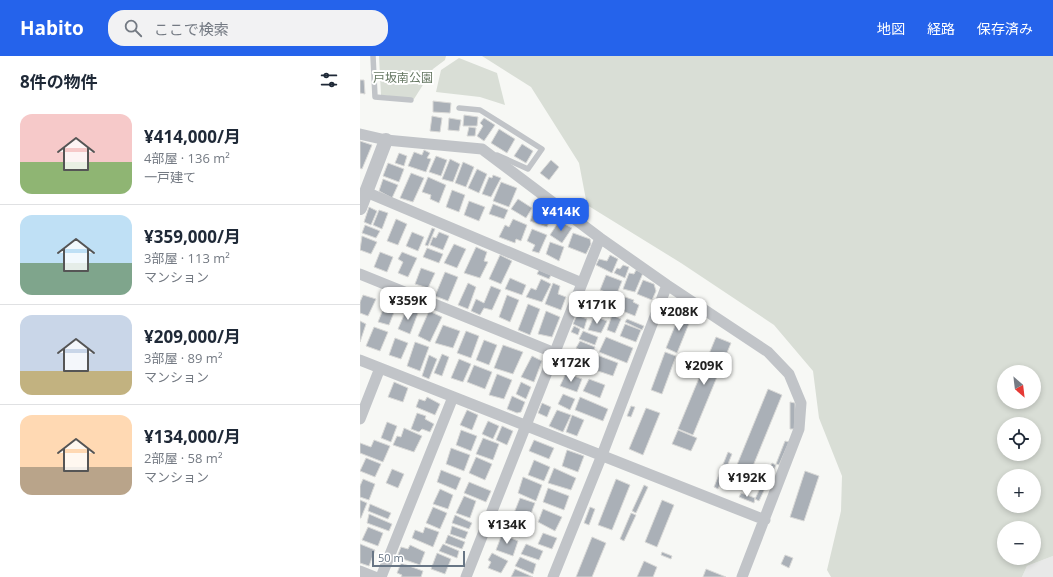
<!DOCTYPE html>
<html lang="ja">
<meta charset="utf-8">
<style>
body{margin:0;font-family:"Open Sans","Noto Sans JP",sans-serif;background:#f2f2f3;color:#1f2937;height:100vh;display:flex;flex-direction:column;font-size:15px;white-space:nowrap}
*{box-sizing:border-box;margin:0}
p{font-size:13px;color:#747a83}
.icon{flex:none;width:22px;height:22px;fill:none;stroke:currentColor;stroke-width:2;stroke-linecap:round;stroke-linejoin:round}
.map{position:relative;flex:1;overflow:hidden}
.side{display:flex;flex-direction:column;background:#fff;width:360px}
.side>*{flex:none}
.needle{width:26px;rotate:152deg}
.tools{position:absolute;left:637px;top:309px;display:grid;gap:8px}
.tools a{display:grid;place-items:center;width:44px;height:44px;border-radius:50%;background:#fff;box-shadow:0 2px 6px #0003;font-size:20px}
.scale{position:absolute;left:12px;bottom:10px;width:93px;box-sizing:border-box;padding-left:4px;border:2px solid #687685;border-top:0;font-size:11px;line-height:14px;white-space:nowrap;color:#687685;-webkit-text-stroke:3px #fff;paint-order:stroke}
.price{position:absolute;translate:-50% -34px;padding:0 9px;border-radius:8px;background:#fff;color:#222;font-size:13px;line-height:26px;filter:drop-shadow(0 1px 2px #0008)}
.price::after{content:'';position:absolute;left:50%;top:24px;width:12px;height:9px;margin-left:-6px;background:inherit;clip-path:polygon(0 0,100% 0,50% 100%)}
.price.current{background:#2563eb;color:#fff}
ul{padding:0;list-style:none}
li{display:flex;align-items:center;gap:12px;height:100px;padding:0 20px}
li+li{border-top:1px solid #e0e1e3}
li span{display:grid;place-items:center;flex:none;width:112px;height:80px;border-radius:12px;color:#555}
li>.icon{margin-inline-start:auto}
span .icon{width:48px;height:48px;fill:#fffc;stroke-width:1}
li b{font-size:17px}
h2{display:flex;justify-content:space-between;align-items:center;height:48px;padding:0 20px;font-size:17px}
header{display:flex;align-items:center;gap:24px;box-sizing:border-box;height:56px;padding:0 20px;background:#2563eb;color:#fff}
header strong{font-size:19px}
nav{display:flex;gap:22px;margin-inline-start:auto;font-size:14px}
.search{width:280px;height:36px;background:#f2f2f3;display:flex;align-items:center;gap:10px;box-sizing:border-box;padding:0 14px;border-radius:16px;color:#747a83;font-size:15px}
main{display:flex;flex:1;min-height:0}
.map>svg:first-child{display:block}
.built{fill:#e8e9e8}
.green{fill:#d9ded6;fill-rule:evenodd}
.building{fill:#aab0b7;stroke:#d9d9d7}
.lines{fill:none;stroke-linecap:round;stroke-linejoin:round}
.service{stroke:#c1c4c8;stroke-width:5.5}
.minor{stroke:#c1c4c8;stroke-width:11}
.tertiary{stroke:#c1c4c8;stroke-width:14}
.labels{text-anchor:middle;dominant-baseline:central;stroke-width:4;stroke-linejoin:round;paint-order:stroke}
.park-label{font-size:12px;fill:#657762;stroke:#fff}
</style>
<header>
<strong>Habito</strong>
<div class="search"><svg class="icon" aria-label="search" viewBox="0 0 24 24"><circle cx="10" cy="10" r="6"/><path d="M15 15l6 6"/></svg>ここで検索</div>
<nav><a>地図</a><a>経路</a><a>保存済み</a></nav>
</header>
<main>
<section class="side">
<h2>8件の物件<svg class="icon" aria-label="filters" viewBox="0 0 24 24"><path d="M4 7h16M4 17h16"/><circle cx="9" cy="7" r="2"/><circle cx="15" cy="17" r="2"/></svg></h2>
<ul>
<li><span style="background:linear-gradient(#f6c9c9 60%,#8fb573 0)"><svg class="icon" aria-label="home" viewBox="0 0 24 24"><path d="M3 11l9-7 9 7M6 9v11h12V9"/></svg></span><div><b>¥414,000/月</b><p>4部屋 · 136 m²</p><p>一戸建て</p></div></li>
<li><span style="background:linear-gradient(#bfe0f5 60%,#7fa58c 0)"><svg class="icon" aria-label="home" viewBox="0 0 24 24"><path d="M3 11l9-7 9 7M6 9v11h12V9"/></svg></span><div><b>¥359,000/月</b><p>3部屋 · 113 m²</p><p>マンション</p></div></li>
<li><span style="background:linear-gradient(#c9d6e8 70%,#c2b280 0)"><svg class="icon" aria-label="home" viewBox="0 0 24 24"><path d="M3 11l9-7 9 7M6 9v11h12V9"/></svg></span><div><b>¥209,000/月</b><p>3部屋 · 89 m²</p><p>マンション</p></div></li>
<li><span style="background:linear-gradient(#ffd9b3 65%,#b9a48a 0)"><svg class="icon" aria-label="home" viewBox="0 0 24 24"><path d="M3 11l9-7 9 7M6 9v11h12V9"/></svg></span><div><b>¥134,000/月</b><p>2部屋 · 58 m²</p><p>マンション</p></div></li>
</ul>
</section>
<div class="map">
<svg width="693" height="521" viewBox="0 0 693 521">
<rect width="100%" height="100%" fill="#f7f8f5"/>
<path class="built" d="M 693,500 L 693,521 L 662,521 L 667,510 Z"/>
<path class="green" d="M 19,0 L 86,0 L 85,4 L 73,13 L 54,43 L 21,39 Z
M 122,0 L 693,0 L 693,500 L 667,510 L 662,521 L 471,521 L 467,514 L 481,455 L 482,420 L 459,362 L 453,315 L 414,269 L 321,207 L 227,149 L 219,107 L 171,31 ZM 644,316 L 674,316 L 674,346 L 644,346 ZM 644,368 L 674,368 L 674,398 L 644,398 ZM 644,420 L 674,420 L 674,450 L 644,450 ZM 644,472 L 674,472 L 674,502 L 644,502 Z
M 99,2 L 137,17 L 145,49 L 120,41 L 76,36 L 81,14 Z"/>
<path class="building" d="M 0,24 L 4,24 L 5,38 L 0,37 Z
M 73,45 L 91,47 L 90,57 L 73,56 Z
M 104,59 L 118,61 L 117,70 L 103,70 Z
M 72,60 L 82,62 L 80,76 L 70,75 Z
M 89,62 L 101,64 L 99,75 L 88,74 Z
M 124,62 L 135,69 L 124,85 L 117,80 L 123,70 L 120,67 Z
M 109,71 L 116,72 L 115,80 L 107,80 Z
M 139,73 L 155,83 L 147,97 L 131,87 Z
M 0,85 L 12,89 L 2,113 L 0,112 Z
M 162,88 L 173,95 L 166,107 L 154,100 Z
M 64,94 L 70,97 L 67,102 L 71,103 L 66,116 L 48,110 L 54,96 L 62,99 Z
M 39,97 L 47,100 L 44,110 L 35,107 Z
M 76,100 L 87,104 L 81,120 L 69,116 Z
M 90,103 L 100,108 L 93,126 L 82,123 Z
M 191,104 L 199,111 L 189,124 L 180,117 Z
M 103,106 L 114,111 L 106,131 L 95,127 Z
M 28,107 L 44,113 L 39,126 L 23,120 Z
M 117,113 L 127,118 L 119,137 L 108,132 Z
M 51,117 L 64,122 L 53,146 L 40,142 Z
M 133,119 L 141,122 L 131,141 L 122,138 L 129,121 L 132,122 Z
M 68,121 L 86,129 L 79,147 L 70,143 L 71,139 L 62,136 Z
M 23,123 L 38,129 L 32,142 L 19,135 Z
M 141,126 L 157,132 L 149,151 L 133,145 Z
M 92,134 L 105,139 L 99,156 L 86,151 Z
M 158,143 L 172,152 L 166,162 L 151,153 Z
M 109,145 L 125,151 L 119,165 L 104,159 Z
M 178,145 L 194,155 L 187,171 L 170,165 Z
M 133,148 L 148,154 L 144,163 L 129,158 Z
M 9,151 L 17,155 L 11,169 L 4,166 Z
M 19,154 L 28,157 L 22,173 L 13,169 Z
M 36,163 L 47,168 L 38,189 L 27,185 Z
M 153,163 L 167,169 L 161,185 L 156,183 L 155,187 L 139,181 L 145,169 L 149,171 Z
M 199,165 L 212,172 L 202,187 L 190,179 Z
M 5,169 L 20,175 L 16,182 L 2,177 Z
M 72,172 L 75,173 L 68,190 L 65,189 Z
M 172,173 L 187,179 L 179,197 L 172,195 L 175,189 L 167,185 Z
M 52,176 L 64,181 L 58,195 L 46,190 Z
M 79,176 L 89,180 L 83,194 L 70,189 L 73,181 L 76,182 Z
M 213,177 L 230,183 L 231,188 L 226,198 L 208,191 Z
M 2,180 L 17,186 L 11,198 L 0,194 Z
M 190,186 L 204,191 L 199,205 L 186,198 Z
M 94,188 L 106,193 L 97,212 L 84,207 Z
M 116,191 L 127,196 L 124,205 L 128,206 L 120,222 L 104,217 Z
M 67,192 L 83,198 L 79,207 L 63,201 Z
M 20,196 L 33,201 L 27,216 L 14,211 Z
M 42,196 L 57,202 L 48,221 L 38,217 L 43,206 L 38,203 Z
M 140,199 L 152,205 L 141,228 L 129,223 Z
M 250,199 L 258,203 L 252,217 L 236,209 L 239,203 L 247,205 Z
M 263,209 L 269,211 L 265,222 L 254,217 L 257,212 L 260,213 Z
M 61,212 L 75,217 L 68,232 L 55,228 Z
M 179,214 L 191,219 L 189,223 L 177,218 Z
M 276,214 L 283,217 L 275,236 L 263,233 L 269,217 L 274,218 Z
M 85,216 L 98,221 L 88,245 L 75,240 Z
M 246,219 L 262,225 L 256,240 L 240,234 Z
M 150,222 L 166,229 L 162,239 L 145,233 Z
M 181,223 L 191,228 L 182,246 L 166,241 L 171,232 L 176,234 Z
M 283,224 L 294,228 L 296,235 L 292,244 L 277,238 Z
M 108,227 L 116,231 L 108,253 L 98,249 Z
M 193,227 L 200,230 L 198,238 L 206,241 L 201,254 L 185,248 Z
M 131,230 L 141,234 L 132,254 L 124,252 L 120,259 L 111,255 L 116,243 L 124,247 Z
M 237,236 L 256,245 L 249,261 L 222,251 L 226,241 L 234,244 Z
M 3,239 L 16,243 L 8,260 L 0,257 L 0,246 Z
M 147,239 L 159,244 L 150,266 L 139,261 Z
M 28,241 L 38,246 L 29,269 L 18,266 Z
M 265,241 L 274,244 L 273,246 L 279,249 L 275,260 L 260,254 Z
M 168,248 L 180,253 L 170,279 L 158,274 Z
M 47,252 L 58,257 L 50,278 L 38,273 Z
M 69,255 L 82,261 L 70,286 L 58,280 Z
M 186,255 L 200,261 L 192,281 L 178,278 Z
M 321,255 L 332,260 L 317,297 L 306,292 Z
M 217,259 L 227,263 L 224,273 L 213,268 Z
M 252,259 L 261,263 L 255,277 L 247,274 Z
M 234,260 L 247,265 L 241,277 L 228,274 Z
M 267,263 L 284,270 L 282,274 L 265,266 Z
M 0,265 L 6,268 L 0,286 Z
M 265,268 L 281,274 L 276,286 L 260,280 Z
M 83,269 L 100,275 L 93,292 L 75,287 Z
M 214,270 L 220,273 L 218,279 L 211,276 Z
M 14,271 L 28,276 L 20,295 L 6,290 Z
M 106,275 L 119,280 L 111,302 L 97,297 Z
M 223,275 L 238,281 L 235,289 L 219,283 Z
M 246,281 L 273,292 L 267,307 L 239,296 Z
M 356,281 L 371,287 L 333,379 L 318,373 Z
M 35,282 L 48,287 L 41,303 L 29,299 Z
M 124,284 L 137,289 L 129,309 L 116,304 Z
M 220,285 L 235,291 L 232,299 L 216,292 Z
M 55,286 L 69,291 L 60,315 L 47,310 Z
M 143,289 L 163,296 L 153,318 L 134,312 Z
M 213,295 L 231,302 L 225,317 L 207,310 Z
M 305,296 L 316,300 L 302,338 L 291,334 Z
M 82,298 L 89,301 L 82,320 L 74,317 Z
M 69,299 L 77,303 L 69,323 L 62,320 Z
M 237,299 L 258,307 L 253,320 L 232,313 Z
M 172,300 L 182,305 L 174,326 L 161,321 Z
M 202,300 L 209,302 L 206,311 L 199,308 Z
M 99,303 L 111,308 L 103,326 L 91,322 Z
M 114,309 L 132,316 L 125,333 L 107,326 Z
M 206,317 L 222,323 L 217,336 L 200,330 Z
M 137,318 L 152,324 L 144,343 L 129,339 Z
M 229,323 L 245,329 L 240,342 L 223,335 Z
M 34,326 L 48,332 L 43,346 L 28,341 Z
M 161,326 L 171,331 L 166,343 L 156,338 Z
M 408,333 L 422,339 L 384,432 L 370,426 Z
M 203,338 L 215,343 L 210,354 L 198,348 Z
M 152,340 L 165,346 L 161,356 L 157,357 L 147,353 Z
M 67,341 L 80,348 L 75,359 L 56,351 L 59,343 L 65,345 Z
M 220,341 L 248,353 L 243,365 L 215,354 Z
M 430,346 L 435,347 L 435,373 L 430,373 Z
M 182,347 L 191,351 L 187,361 L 178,357 Z
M 271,350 L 275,351 L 271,361 L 267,360 Z
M 286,352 L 300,357 L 283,399 L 269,393 Z
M 107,354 L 118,359 L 112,374 L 100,369 Z
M 197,354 L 211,359 L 203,376 L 189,370 Z
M 57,357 L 66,360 L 65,363 L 74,368 L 70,376 L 62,373 L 59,376 L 51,373 Z
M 212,359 L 224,364 L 217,380 L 206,376 Z
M 128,365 L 139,370 L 133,383 L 122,378 Z
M 27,366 L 37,370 L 31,386 L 21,382 Z
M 142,370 L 153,375 L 147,389 L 136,384 Z
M 44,372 L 62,380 L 54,396 L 33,389 L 37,380 L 41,381 Z
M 101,374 L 117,380 L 111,395 L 96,389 Z
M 318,374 L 337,382 L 331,395 L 312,388 Z
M 123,382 L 139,388 L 133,404 L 116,398 Z
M 14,384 L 30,390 L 23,406 L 0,397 L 0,387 L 11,391 Z
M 174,384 L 194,392 L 189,403 L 169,395 Z
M 425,385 L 429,386 L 419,409 L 416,408 Z
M 91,392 L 110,399 L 104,415 L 86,408 Z
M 207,394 L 224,400 L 218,416 L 202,410 Z
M 368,396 L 372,398 L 358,433 L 354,431 Z
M 116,401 L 132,408 L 125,424 L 109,417 Z
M 6,402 L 21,408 L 15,421 L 0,415 Z
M 174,404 L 190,411 L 184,425 L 168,419 Z
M 412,407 L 416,409 L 399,445 L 395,443 Z
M 194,412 L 216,422 L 211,434 L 188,427 Z
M 32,413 L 44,418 L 38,432 L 26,427 Z
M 81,414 L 101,422 L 96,434 L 77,426 Z
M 445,415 L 459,420 L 444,465 L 430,461 Z
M 163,421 L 182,429 L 176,445 L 158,437 Z
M 3,423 L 15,428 L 9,444 L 0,441 L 0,430 Z
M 256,423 L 270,429 L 252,474 L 238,469 Z
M 109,426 L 131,435 L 126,446 L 104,437 Z
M 284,429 L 288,431 L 276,457 L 272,455 Z
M 188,432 L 209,440 L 204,454 L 183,446 Z
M 80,433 L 93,439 L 88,453 L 73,448 Z
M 381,437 L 395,442 L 394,447 L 379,441 Z
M 104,440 L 116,445 L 110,462 L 96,457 Z
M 160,442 L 175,447 L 169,463 L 154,457 Z
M 0,444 L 7,447 L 1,462 L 0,462 Z
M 302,444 L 314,449 L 297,491 L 285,486 Z
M 10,448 L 31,457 L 28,463 L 8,455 Z
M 73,451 L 87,457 L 80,473 L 66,467 Z
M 230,451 L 235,453 L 229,469 L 224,467 Z
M 183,453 L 202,461 L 195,475 L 178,466 Z
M 271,457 L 276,459 L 264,485 L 260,483 Z
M 9,458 L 32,468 L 29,475 L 7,467 Z
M 95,459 L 112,467 L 109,473 L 92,467 Z
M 146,459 L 166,467 L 160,481 L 144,476 L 147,468 L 143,466 Z
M 92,470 L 108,476 L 105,483 L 90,478 Z
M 8,471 L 23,477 L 18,490 L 2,484 Z
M 65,471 L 79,476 L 73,491 L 52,482 L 55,474 L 63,477 Z
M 183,477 L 197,482 L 192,493 L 178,488 Z
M 142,478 L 158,485 L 153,500 L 136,494 Z
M 88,479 L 105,486 L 102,493 L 85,487 Z
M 232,481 L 246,487 L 232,521 L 216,521 Z
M 0,488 L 15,494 L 9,510 L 0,507 Z
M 83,488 L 99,495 L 97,502 L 79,495 Z
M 166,488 L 183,495 L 179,504 L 161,498 Z
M 50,489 L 65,496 L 60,509 L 37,501 L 41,491 L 48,493 Z
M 302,496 L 312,500 L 311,503 L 301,499 Z
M 77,497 L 91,503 L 85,518 L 71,513 Z
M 132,497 L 148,505 L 141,517 L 128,512 L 131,506 L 128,504 Z
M 425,499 L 433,502 L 429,512 L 421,508 Z
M 160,501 L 176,508 L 173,518 L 155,510 Z
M 284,505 L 297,511 L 293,521 L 277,521 Z
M 41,507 L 63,515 L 61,521 L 41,521 L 42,519 L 37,517 Z
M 155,513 L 173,521 L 151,521 Z
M 346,513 L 366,521 L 343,521 Z"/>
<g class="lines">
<path class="service" d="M 13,0 L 15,41 L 51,44
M 99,52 L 120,54 L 182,93 L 168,113 L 137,99"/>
<path class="minor" d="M 0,78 L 26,84 L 122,93 L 240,182 L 307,229 L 408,296 L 429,318 L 441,347 L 439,373 L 382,521
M 6,136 L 222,227
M 0,218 L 195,297
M 0,304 L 405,464
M 0,363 L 20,312
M 0,515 L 15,521
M 21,521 L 93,341
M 106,521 L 240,182
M 193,521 L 242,399 L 307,229"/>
<path class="tertiary" d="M 0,152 L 26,84"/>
</g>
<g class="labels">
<g class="park-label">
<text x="43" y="21">戸坂南公園</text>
</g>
</g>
</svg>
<div class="tools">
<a><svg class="needle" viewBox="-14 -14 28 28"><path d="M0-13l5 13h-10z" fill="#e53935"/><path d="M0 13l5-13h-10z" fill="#747a83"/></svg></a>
<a><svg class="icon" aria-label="locate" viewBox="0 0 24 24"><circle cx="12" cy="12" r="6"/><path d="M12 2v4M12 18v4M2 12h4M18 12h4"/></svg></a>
<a>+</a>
<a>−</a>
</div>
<div class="scale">50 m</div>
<b class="price current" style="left:201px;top:176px">¥414K</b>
<b class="price" style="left:48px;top:265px">¥359K</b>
<b class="price" style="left:237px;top:269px">¥171K</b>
<b class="price" style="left:319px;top:276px">¥208K</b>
<b class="price" style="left:211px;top:327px">¥172K</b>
<b class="price" style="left:344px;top:330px">¥209K</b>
<b class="price" style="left:387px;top:442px">¥192K</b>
<b class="price" style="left:147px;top:489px">¥134K</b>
</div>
</main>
